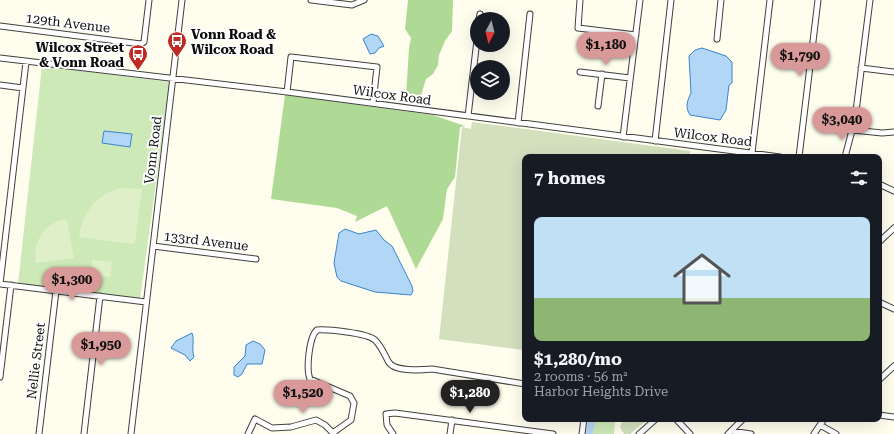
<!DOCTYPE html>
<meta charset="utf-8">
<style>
body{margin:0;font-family:"Roboto Serif",serif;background:#20242c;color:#f1f3f6;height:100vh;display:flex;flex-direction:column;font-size:15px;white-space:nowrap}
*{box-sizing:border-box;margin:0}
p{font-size:13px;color:#9ea1a6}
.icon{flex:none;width:22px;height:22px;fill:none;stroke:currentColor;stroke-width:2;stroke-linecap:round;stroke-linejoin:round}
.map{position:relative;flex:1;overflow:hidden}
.side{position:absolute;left:522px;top:154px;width:360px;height:268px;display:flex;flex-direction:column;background:#171b24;border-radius:8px;box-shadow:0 4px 16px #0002}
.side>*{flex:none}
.needle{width:26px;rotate:187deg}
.buttons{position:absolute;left:470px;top:12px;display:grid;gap:8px}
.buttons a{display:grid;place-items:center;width:40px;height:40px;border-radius:50%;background:#171b24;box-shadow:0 4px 16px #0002;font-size:20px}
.price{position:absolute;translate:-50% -34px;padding:0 9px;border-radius:14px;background:#d99998;color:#111;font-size:13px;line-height:26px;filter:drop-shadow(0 1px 2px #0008)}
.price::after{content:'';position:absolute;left:50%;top:24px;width:12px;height:9px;margin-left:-6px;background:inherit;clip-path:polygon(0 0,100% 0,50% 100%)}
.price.selected{background:#222;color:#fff}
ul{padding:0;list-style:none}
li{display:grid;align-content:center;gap:8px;height:212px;padding:0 12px}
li+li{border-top:1px solid #363941}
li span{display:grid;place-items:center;height:124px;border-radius:8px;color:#555}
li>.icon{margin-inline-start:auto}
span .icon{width:72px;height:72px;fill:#fffc;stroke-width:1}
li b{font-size:17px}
h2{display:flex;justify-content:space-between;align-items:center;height:48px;padding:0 12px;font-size:17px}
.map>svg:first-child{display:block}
.green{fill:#cce9b7}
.forest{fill:#aeda96}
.cemetery{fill:#d2e0be}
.pitch{fill:#dff0c9}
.water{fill:#b2d6f6;stroke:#3984cd}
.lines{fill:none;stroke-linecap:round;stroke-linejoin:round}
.river{stroke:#b2d6f6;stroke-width:7}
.minor-casing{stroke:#404040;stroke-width:7}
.minor{stroke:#fff;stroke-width:5}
.labels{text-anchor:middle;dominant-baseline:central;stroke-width:4;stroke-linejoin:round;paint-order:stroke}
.street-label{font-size:13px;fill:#0d0d0d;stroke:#fff}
.poi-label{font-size:13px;font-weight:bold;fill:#0d0d0d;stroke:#fff;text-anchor:start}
</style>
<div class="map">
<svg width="894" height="434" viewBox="0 0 894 434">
<rect width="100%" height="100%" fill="#fffded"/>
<path class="green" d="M 42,66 L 170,82 L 140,299 L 18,284 Z
M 592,419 L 615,419 L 614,434 L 584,434 L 589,429 Z"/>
<path class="forest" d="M 408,0 L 453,0 L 452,31 L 445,41 L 439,55 L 438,65 L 433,74 L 426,79 L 420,99 L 413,100 L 406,97 L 409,48 L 411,38 L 405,29 Z
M 285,95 L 433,115 L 465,126 L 460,127 L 455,177 L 447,189 L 443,219 L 416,269 L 387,206 L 355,222 L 357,216 L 337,208 L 271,199 Z"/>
<path class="cemetery" d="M 472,122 L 690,151 L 690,157 L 525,157 L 524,350 L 439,339 L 462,127 L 471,129 Z
M 623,419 L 648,419 L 630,434 L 624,434 L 620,427 Z"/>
<path class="pitch" d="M 120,188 L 142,189 L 135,242 L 133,244 L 79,237 C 82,213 96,195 120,188 Z
M 67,219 L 74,258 L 36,263 C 32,242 45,222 67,219 Z
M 92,260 L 112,262 L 110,277 L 91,275 Z"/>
<path class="water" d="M 371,34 L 378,36 L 384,46 L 379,48 L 375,53 L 370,54 L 363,39 Z
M 702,48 L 726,56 L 732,62 L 732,83 L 729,85 L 726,110 L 720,120 L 690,115 C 685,107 687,101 691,93 L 689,56 L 695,50 Z
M 104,131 L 132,134 L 130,147 L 102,143 Z
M 345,229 L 359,234 L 376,230 L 384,240 L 392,246 L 412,286 L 413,291 L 411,295 L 375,292 L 341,281 L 337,277 L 334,263 L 339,233 Z
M 192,333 C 195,342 191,348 194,357 L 190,361 L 185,355 L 171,348 L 176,341 Z
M 253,341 L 260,344 L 265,350 L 262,364 L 247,364 L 242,374 L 238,377 L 234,375 L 234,367 L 245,356 L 246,345 Z"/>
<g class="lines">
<path class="river" d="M 589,434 L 592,419"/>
<g class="minor-casing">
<path id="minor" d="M 311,0 L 352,5 L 364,0
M 580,0 L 578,28 L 636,35
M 479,19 L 480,14
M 0,26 L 141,44 L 144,42 L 149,0
M 717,39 L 721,0
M 0,58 L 287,92 L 780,157
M 861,68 L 894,72
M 580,72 L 630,78
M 0,85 L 23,88
M 287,92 L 291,57 L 377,67 L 373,103
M 598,106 L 602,74
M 468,116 L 477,40
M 518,123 L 530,14
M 853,130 L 882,133 L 894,132
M 623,137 L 640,0
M 655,141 L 671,0
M 752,153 L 770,0
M 799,157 L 818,0
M 845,157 L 855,119 L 870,0
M 879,184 L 894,191
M 879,242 L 894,228
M 153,246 L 256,259
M 0,284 L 26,62
M 0,284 L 146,302
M 879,302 L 894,309
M 0,377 L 11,285
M 879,380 L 894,366
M 879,415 L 894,417
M 676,419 L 690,434
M 820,425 L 836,434
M 731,431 L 751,434
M 334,432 L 351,420 L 354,403 L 350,396 L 310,379 C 306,369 309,337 317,330 C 327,329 367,333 375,340 C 381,346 384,353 388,361 C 393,372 422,370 432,369 L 525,384
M 39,434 L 56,291
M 84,434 L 100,296
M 131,434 L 182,0
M 248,434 L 255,419 L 272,428 L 291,427 L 316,420 L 325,425 L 334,434
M 393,434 L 387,425 L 386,414 L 395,413 L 553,434
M 450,434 L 452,420
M 582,434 L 584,419
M 639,434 L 656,419
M 728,434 L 743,419
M 814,434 L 824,419"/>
</g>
<use href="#minor" class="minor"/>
</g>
<defs>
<g id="bus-pin" transform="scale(1)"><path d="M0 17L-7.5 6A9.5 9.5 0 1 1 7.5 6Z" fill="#bc2c25" stroke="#fff"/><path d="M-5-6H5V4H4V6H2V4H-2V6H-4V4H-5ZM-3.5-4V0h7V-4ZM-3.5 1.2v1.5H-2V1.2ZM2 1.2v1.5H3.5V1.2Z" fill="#fff"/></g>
</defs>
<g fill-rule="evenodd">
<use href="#bus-pin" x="177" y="41"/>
<use href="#bus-pin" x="138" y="54"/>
</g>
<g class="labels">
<g class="street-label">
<text transform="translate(68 23) rotate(7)">129th Avenue</text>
<text transform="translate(392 95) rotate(8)">Wilcox Road</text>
<text transform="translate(713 137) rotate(7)">Wilcox Road</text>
<text transform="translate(153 150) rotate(-83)">Vonn Road</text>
<text transform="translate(206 241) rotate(7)">133rd Avenue</text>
<text transform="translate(36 361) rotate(-83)">Nellie Street</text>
</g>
<g class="poi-label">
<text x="191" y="34">Vonn Road &amp;<tspan x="191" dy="15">Wilcox Road</tspan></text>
<text x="124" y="47" text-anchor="end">Wilcox Street<tspan x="124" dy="15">&amp; Vonn Road</tspan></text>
</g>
</g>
</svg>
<div class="buttons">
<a><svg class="needle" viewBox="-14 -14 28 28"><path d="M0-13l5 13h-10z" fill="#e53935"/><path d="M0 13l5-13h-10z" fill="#9ea1a6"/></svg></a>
<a><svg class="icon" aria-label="layers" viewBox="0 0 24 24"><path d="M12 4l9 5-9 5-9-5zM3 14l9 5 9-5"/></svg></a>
</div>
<b class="price" style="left:606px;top:66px">$1,180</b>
<b class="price" style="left:800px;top:77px">$1,790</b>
<b class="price" style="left:842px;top:141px">$3,040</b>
<b class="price" style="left:72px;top:301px">$1,300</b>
<b class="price" style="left:101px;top:366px">$1,950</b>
<b class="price" style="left:303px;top:414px">$1,520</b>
<b class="price selected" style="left:470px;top:414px">$1,280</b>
<section class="side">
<h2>7 homes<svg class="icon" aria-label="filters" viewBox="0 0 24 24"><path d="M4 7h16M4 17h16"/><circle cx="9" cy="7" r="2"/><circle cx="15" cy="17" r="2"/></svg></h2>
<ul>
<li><span style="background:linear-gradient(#bfe0f5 65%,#8fb573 0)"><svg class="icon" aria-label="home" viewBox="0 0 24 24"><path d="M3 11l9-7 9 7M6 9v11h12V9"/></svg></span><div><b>$1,280/mo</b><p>2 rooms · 56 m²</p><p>Harbor Heights Drive</p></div></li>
</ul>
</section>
</div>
